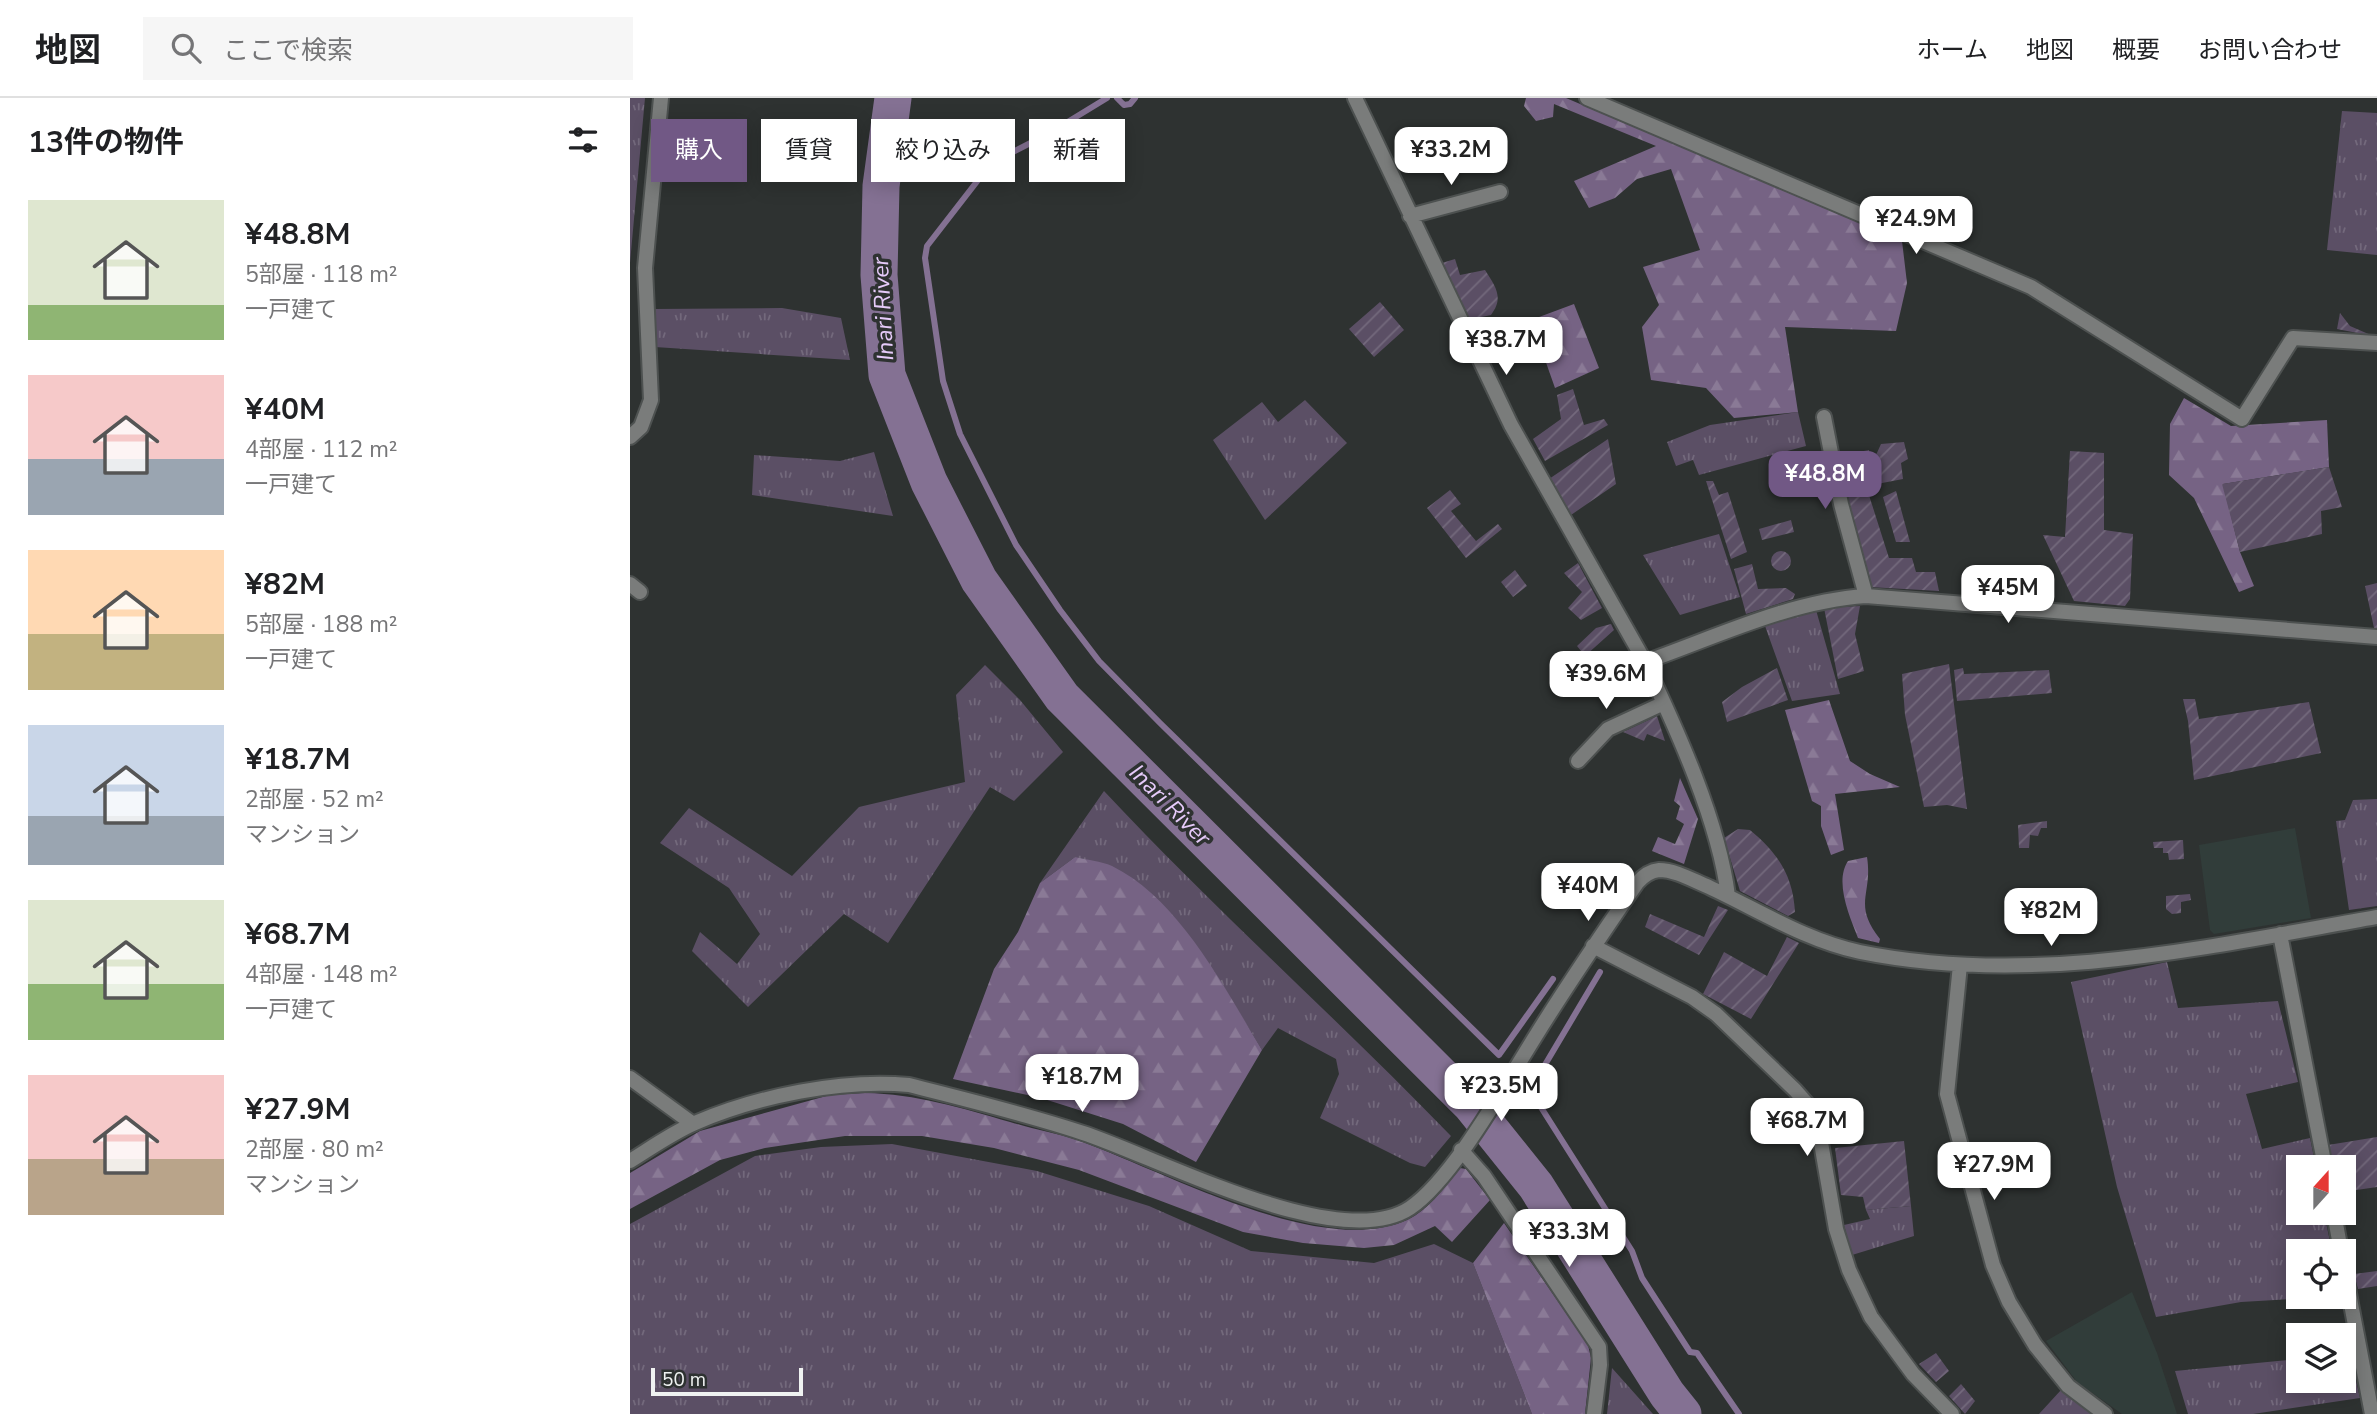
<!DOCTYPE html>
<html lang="ja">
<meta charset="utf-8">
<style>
body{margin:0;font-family:"Nunito Sans","Noto Sans JP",sans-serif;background:#f6f6f6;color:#202124;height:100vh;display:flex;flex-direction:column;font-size:26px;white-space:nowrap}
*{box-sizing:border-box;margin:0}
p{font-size:23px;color:#757577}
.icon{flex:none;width:38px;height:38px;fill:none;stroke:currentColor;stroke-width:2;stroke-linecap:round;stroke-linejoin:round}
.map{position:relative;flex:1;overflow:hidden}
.side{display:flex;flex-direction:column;background:#fff;width:630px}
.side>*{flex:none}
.guide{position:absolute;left:21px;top:21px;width:665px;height:63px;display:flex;gap:14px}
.needle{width:46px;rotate:21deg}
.buttons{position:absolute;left:1656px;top:1057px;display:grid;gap:14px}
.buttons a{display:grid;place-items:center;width:70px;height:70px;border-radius:0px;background:#fff;box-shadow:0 4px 18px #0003;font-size:35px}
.scale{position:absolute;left:21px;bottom:18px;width:152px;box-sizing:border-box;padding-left:7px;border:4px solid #eff2f1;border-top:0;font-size:19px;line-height:24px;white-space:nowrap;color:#eff2f1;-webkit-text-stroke:5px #2e3231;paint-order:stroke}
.price{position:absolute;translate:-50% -60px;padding:0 16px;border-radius:14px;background:#fff;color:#222;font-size:23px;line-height:46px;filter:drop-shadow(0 2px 4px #0008)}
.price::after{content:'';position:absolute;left:50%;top:42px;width:21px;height:16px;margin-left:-10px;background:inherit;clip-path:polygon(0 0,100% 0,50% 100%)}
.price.on{background:#715885;color:#fff}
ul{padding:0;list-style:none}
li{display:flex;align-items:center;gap:21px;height:175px;padding:0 28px}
li span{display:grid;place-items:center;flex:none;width:196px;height:140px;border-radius:0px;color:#555}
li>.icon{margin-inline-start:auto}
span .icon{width:84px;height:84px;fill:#fffc;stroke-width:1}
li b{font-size:30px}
h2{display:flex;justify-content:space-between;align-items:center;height:84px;padding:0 28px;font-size:30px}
.tag{padding:0 24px;border-radius:0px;background:#fff;box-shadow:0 4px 18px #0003;font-size:24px;line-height:63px}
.tag.on{background:#715885;color:#fff}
header{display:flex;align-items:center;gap:42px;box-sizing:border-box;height:98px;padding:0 35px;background:#fff;border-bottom:2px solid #e0e0e0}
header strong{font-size:33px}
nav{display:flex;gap:38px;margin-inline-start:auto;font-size:24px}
.search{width:490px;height:63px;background:#f6f6f6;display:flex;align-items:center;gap:18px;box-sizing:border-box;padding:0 24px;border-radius:0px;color:#757577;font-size:26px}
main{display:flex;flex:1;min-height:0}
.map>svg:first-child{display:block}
.built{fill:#313d3a}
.grass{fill:url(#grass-tufts)}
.forest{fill:url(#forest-firs)}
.garden{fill:url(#garden-furrows)}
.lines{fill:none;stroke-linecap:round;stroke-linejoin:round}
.stream{stroke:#847193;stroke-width:6}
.river{stroke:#847193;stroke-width:37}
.minor-casing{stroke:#4d5150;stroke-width:18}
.minor{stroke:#7a7c7b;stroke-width:14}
.labels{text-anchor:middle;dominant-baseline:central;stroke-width:7;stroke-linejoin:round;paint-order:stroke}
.water-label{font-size:23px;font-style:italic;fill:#e6cbfa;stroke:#2e3231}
</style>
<header>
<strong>地図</strong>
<div class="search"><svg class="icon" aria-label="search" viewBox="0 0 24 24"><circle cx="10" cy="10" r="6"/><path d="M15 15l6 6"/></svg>ここで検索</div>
<nav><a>ホーム</a><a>地図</a><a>概要</a><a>お問い合わせ</a></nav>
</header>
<main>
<section class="side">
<h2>13件の物件<svg class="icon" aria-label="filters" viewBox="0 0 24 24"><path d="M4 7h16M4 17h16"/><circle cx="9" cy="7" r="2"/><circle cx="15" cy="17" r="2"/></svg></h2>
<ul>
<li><span style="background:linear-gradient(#dfe7d0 75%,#8fb573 0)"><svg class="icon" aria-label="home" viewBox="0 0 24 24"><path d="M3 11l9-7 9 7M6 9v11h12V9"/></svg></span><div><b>¥48.8M</b><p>5部屋 · 118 m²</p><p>一戸建て</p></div></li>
<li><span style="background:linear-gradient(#f6c9c9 60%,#9aa5b1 0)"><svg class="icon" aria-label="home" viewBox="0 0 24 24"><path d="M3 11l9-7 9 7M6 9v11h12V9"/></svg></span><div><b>¥40M</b><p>4部屋 · 112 m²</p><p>一戸建て</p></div></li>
<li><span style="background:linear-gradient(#ffd9b3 60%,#c2b280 0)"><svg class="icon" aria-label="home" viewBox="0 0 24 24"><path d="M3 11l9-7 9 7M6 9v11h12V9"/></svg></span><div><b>¥82M</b><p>5部屋 · 188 m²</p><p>一戸建て</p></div></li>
<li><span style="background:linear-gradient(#c9d6e8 65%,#9aa5b1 0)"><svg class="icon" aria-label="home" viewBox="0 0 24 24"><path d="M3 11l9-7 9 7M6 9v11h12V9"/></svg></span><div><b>¥18.7M</b><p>2部屋 · 52 m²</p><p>マンション</p></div></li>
<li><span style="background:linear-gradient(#dfe7d0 60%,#8fb573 0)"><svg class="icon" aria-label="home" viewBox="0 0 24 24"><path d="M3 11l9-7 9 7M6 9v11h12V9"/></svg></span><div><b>¥68.7M</b><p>4部屋 · 148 m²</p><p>一戸建て</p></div></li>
<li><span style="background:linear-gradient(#f6c9c9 60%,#b9a48a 0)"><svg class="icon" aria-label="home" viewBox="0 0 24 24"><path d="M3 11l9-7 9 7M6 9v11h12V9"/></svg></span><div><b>¥27.9M</b><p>2部屋 · 80 m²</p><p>マンション</p></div></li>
</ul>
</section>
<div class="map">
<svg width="1747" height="1316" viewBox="0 0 1747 1316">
<defs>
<pattern id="grass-tufts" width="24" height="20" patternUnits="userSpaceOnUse" patternTransform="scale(1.75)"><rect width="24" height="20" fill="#5b4f65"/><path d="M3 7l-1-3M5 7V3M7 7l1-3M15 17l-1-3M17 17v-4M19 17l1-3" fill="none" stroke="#73697c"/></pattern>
<pattern id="forest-firs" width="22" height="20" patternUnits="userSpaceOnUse" patternTransform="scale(1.75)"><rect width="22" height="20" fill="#766384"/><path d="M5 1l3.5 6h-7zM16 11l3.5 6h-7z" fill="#8a7a96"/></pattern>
<pattern id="garden-furrows" width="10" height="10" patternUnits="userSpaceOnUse" patternTransform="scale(1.75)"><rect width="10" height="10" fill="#5b4f65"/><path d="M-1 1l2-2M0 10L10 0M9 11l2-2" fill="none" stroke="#73697c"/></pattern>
</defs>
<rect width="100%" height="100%" fill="#2e3231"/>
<path class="built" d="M 1665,730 L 1681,820 L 1584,836 L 1580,832 L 1569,747 Z
M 1502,1194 L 1527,1255 L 1547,1316 L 1492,1316 L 1447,1284 L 1416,1243 Z"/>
<path class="grass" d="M 0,0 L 15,0 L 0,165 Z
M 1712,13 L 1747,15 L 1747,157 L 1697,152 Z
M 152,210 L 211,220 L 220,262 L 25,249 L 25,211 Z
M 675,302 L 717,345 L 635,422 L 583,342 L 632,304 L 648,324 Z
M 1168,314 L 1176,348 L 1069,377 L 1063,362 L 1046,368 L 1037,344 L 1080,327 Z
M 244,354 L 263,418 L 122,397 L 124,357 L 210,363 Z
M 1089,436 L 1110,499 L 1050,517 L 1013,457 Z
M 1186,512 L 1210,596 L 1162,603 L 1135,528 Z
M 355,567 L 390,602 L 433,654 L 384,703 L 360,689 L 258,845 L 214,816 L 118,909 L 62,853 L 70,834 L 107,866 L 130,836 L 99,790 L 30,745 L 59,710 L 162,778 L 229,709 L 335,684 L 326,597 Z
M 474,693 C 585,812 708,921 821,1038 L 795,1069 L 780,1065 L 690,1020 L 709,976 L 706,961 L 648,930 L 632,952 L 584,873 L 445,759 L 410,785 Z
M 1747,701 L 1747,808 L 1719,812 L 1706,723 L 1715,722 L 1723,702 Z
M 1537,864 L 1548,910 L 1648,903 L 1668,984 L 1616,996 L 1632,1051 L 1680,1040 L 1686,1069 L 1668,1069 L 1668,1115 L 1694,1115 L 1702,1153 L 1668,1153 L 1668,1199 L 1697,1199 L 1611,1204 L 1526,1219 L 1487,1089 L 1441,884 Z
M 262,1046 L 407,1073 L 519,1108 L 621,1153 L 744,1165 L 804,1146 L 843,1165 L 902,1316 L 0,1316 L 0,1126 L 125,1058 L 191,1049 Z
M 1281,1108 L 1284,1138 L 1222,1157 L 1214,1127 L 1240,1121 L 1236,1112 Z
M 1720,1256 L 1730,1300 L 1623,1316 L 1558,1316 L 1545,1273 L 1668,1261 L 1668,1283 L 1713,1283 L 1713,1257 Z
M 982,1270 L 1023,1316 L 977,1316 Z
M 1431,1292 L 1463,1316 L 1409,1316 Z"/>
<path class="forest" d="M 896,0 L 936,0 L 1272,143 L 1277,185 L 1266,233 L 1155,229 L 1168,314 L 1104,320 L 1076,290 L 1021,282 L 1012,229 L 1029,207 L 1013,169 L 1070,152 L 1041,71 L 1007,81 L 985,100 L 959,110 L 944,83 L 1026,48 L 924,6 L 923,19 L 906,23 L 894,8 Z
M 944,206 L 969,270 L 925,290 L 901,222 Z
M 1554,300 L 1601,328 L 1697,322 L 1699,369 L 1593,386 L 1610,454 L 1624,488 L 1609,494 L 1564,400 L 1539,377 L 1540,326 Z
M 1199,602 L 1220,663 L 1240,676 L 1270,689 L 1205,696 L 1214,752 L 1201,757 L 1191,728 L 1191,708 L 1182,703 L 1155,612 Z
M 1050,680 L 1068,721 L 1054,766 L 1022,753 L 1028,739 L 1045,746 L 1054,726 L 1046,721 L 1050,708 L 1044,703 Z
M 445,759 C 456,762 471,763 482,768 C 549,801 594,889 632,952 L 566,1064 L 493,1026 L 411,1000 L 323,981 L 364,871 L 388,834 L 410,785 Z
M 1237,759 C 1243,797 1222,805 1250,841 L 1249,845 L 1228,840 C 1220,819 1204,784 1218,763 Z
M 235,995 C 286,996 332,1010 380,1024 C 403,1031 426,1035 447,1042 C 532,1072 685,1158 772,1124 C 797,1115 814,1090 830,1070 L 836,1071 L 860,1102 L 822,1144 L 805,1128 L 764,1147 L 734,1150 L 673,1145 L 613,1134 L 449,1072 L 364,1050 L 292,1038 L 215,1038 L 135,1050 L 90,1062 L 0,1111 L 0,1075 L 70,1033 L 200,997 Z
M 874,1125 L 958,1247 L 961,1260 L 955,1316 L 902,1316 L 843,1165 Z"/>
<path class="garden" d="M 825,161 L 830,177 L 855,172 C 866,189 874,200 861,217 L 837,222 L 812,165 Z
M 750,204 L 774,232 L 744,259 L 719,231 Z
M 1710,215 L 1720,228 L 1743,238 L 1707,231 Z
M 943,291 L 954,327 L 974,321 L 978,327 L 915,363 L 903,341 L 931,321 L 927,297 Z
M 978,341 L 986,386 L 941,417 L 919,381 Z
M 1274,344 L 1278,361 L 1271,365 L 1273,381 L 1247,386 L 1246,357 L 1251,346 Z
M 1239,352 L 1241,371 L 1211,379 L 1208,358 Z
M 1440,353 L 1474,355 L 1474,432 L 1503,436 L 1500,501 L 1495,508 L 1444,503 L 1413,437 L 1435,439 Z
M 1187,357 L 1202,402 L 1193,404 L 1182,358 Z
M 1699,369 L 1712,409 L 1691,413 L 1692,436 L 1610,454 L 1592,386 Z
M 1076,383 L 1083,383 L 1089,397 L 1098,394 L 1117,454 L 1101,461 Z
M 820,392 L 831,406 L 821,413 L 846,443 L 868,426 L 872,431 L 836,460 L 797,410 Z
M 1228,393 L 1238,394 L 1259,460 L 1282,460 L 1286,474 L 1305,474 L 1309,493 L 1239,489 L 1213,400 Z
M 1266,393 L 1280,444 L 1266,444 L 1253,399 Z
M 1161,422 L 1164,434 L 1132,442 L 1129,431 Z
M1141 463a10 10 0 1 1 20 0a10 10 0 1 1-20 0Z
M 948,465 L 972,510 L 951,522 L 938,510 L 952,494 L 934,475 Z
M 1122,466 L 1128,491 L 1156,490 L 1165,496 L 1163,501 L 1116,516 L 1104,471 Z
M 885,472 L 897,488 L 883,499 L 871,484 Z
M 1747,485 L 1747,530 L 1744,530 L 1735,488 Z
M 1230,508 L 1225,536 L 1234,573 L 1208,581 L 1194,510 Z
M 981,526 L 984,532 L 955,558 L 947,548 L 966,530 Z
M 1319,566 L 1337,711 L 1317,707 L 1294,709 L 1275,617 L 1272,576 Z
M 1147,570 L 1158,602 L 1097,624 L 1092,604 L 1112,589 Z
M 1333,570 L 1334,576 L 1419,572 L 1422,595 L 1327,603 L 1324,572 Z
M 1553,601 L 1565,601 L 1569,621 L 1679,604 L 1691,655 L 1564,682 L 1558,623 Z
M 1027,618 L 1035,643 L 1017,636 L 1014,643 L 993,634 Z
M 1417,723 L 1417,730 L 1411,730 L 1408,738 L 1400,737 L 1399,750 L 1389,750 L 1388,727 Z
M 1108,731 L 1120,732 C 1148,755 1163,778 1165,814 L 1158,818 L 1110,793 L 1094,740 Z
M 1553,742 L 1554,761 L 1539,762 L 1538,755 L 1533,755 L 1533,750 L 1524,750 L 1523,744 Z
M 1560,796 L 1561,802 L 1551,804 L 1551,815 L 1542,816 L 1536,811 L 1536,798 Z
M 1088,808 L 1098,812 L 1069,857 L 1015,829 L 1020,816 L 1074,839 Z
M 1157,839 L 1169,845 L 1121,921 L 1073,896 L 1094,854 L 1137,878 Z
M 1747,1039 L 1747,1089 L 1713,1094 L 1713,1069 L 1703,1069 L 1698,1047 Z
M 1274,1043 L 1281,1108 L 1236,1112 L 1233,1099 L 1211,1097 L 1205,1050 Z
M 1747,1173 L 1747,1188 L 1728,1191 L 1724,1176 Z
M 1306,1255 L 1319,1273 L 1306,1284 L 1289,1266 Z
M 1331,1286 L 1345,1303 L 1335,1316 L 1319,1298 Z"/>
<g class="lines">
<path class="stream" d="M 477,0 L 418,36 L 369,61 L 352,77 L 297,148 L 295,160 L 313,283 L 330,336 L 386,447 L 430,512 L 469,563 L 530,625 L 869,957 L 923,881
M 487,0 L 494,7 L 500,6 L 505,0
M 970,874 L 900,992 L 1002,1153 L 1012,1180 L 1060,1254 L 1067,1255 L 1109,1316"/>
<path class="river" d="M 263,0 L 251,88 L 249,177 L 257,277 L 299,384 L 349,482 L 432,599 L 841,1007 L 906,1088 L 1037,1296 L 1053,1316"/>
<g class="minor-casing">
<path id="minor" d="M 725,0 L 881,327 L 1015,564 C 1047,632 1089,724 1098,798
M 957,0 L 1401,189 L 1612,321 L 1663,240 L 1747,245
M 780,118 L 870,94
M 1194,319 L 1211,406 L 1236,498
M 0,339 L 11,329 L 21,302 L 15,170 L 31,0
M 0,486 L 10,494
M 1015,564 C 1086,539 1160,503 1236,498 L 1747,539
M 948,663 L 978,631 L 1034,605
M 1650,836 L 1695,1069
M 963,848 L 1062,899 L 1086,916 L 1165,992 L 1186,1016 L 1206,1131 L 1219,1172 L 1241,1219 L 1283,1276 L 1322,1316
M 1330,867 L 1317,996 L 1363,1167 L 1379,1204 L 1405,1247 L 1438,1288 L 1475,1316
M 0,980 L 63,1026
M 831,1052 L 854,1078 L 969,1249 L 970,1267 L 964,1316
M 0,1063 C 21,1050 42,1035 65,1025 C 128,998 211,981 279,987 C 337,1002 396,1016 453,1035 C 527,1059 709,1157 780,1110 C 823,1081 876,985 905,939 C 937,887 972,836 1007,785 C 1013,778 1019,773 1029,772 C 1046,772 1064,783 1079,789 C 1128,812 1177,843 1230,854 C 1403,889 1577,849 1747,819
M 1704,1115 L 1711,1153
M 1713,1164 L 1742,1316"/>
</g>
<use href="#minor" class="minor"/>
</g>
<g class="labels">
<g class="water-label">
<text transform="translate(253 211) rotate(-93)">Inari River</text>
<text transform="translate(540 707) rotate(45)">Inari River</text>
</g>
</g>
</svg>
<div class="buttons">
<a><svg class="needle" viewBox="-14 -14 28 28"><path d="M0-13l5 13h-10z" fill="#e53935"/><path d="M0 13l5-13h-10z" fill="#757577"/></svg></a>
<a><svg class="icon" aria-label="locate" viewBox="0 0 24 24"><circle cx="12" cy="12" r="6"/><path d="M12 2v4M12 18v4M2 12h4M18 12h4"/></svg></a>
<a><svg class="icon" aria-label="layers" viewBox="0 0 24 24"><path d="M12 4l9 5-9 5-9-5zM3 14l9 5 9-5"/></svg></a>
</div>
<div class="scale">50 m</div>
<b class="price" style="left:821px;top:89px">¥33.2M</b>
<b class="price" style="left:1286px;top:158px">¥24.9M</b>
<b class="price" style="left:876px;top:279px">¥38.7M</b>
<b class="price on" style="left:1195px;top:413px">¥48.8M</b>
<b class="price" style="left:1378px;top:527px">¥45M</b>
<b class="price" style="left:976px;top:613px">¥39.6M</b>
<b class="price" style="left:958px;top:825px">¥40M</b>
<b class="price" style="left:1421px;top:850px">¥82M</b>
<b class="price" style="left:452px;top:1016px">¥18.7M</b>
<b class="price" style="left:871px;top:1025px">¥23.5M</b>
<b class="price" style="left:1177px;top:1060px">¥68.7M</b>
<b class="price" style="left:1364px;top:1104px">¥27.9M</b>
<b class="price" style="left:939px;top:1171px">¥33.3M</b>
<div class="guide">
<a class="tag on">購入</a>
<a class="tag">賃貸</a>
<a class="tag">絞り込み</a>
<a class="tag">新着</a>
</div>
</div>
</main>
